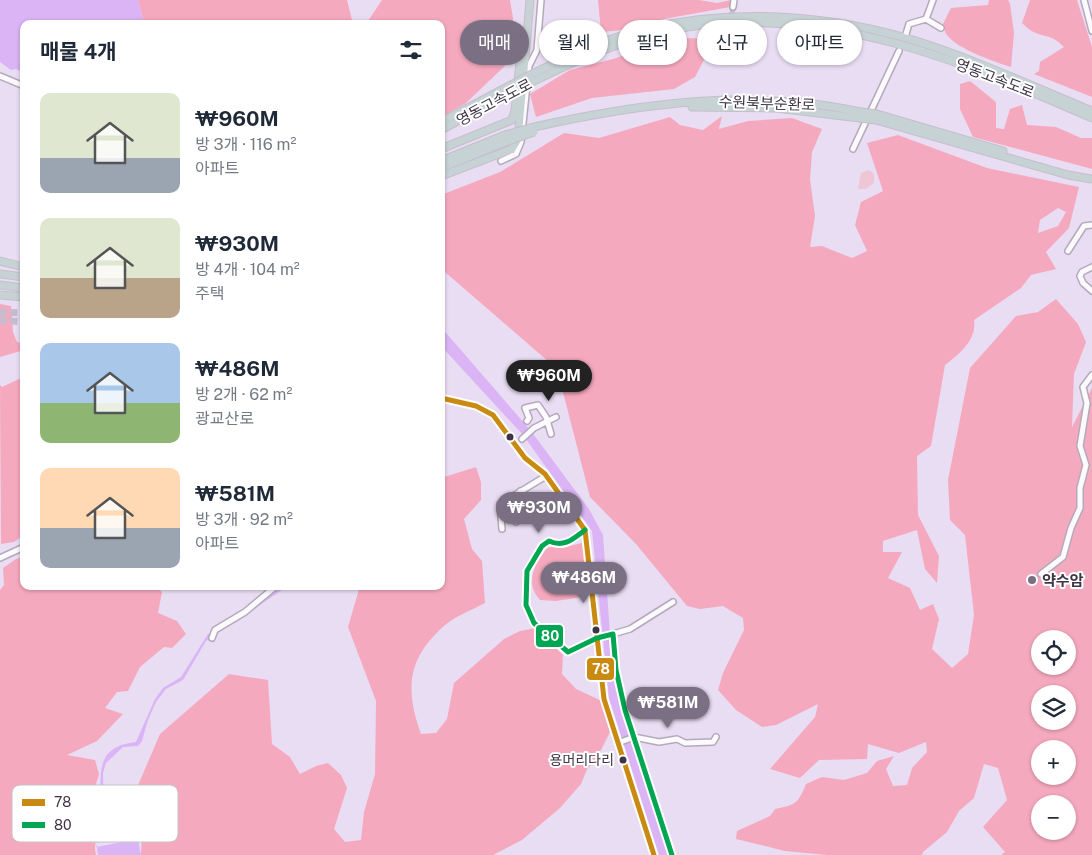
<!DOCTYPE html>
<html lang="ko">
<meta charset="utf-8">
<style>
body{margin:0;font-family:"Public Sans","Noto Sans KR",sans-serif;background:#f6f6f7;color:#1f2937;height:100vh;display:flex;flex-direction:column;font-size:19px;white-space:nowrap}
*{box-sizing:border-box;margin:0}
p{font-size:16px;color:#747a83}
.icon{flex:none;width:28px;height:28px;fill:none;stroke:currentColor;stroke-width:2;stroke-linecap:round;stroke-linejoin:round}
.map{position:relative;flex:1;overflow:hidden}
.drawer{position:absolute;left:20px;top:20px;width:425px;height:570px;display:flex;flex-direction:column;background:#fff;border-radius:10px;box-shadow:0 1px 4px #0004}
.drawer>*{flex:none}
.top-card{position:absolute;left:460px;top:20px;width:475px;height:45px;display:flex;gap:10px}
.tools{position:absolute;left:1031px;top:630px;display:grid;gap:10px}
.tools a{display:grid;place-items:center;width:45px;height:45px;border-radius:50%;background:#fff;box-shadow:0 1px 4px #0004;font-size:25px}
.price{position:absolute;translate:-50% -42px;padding:0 11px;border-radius:18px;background:#7a6f83;color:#fff;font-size:16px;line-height:32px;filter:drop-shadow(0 1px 2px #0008)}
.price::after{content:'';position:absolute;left:50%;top:30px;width:15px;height:11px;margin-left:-8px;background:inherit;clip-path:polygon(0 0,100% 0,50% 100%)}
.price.selected{background:#222;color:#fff}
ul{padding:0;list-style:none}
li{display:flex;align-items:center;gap:15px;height:125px;padding:0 20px}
li span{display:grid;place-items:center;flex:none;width:140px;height:100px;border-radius:10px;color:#555}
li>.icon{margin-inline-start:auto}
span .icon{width:60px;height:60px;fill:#fffc;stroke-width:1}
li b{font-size:21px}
h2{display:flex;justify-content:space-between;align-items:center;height:60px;padding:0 20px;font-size:21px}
.chip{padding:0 18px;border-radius:22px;background:#fff;box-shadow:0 1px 4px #0004;font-size:18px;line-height:45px}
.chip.selected{background:#7a6f83;color:#fff}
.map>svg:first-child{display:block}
.green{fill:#eec6d4}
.forest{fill:#f5a9bf;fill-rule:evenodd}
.water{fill:#dab4f5}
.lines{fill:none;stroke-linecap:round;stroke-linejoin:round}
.minor-tunnel{stroke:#c7bbd0;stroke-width:5;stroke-dasharray:5 2.5;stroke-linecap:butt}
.highway-tunnel{stroke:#c7bbd0;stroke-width:7;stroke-dasharray:7 3.5;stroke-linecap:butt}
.minor-casing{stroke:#b4aabb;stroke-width:8}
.highway-casing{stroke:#c5bfcb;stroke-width:9}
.minor{stroke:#fcfafd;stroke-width:5}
.highway{stroke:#c6d2d4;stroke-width:7}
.highway-bridge-casing{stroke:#c5bfcb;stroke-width:9;stroke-linecap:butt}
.highway-bridge{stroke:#c6d2d4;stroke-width:7}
.bus-1-casing{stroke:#fff;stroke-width:9}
.bus-2-casing{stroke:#fff;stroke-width:9}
.bus-1{stroke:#c98a12;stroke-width:5}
.bus-2{stroke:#00a651;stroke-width:5}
.bus-dot{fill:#3e3446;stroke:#fff;stroke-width:2}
.poi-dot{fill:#7a6f83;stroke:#fff;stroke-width:2}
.labels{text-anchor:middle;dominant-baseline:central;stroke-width:4;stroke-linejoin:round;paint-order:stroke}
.bus-label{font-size:14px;fill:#3e3446;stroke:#fff;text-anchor:end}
.street-label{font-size:15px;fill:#3e3446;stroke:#fff}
.poi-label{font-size:15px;font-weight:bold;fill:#3e3446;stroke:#fff;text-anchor:start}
.key{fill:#fff;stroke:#c5c2c8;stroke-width:1}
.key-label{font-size:14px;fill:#3e3446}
.line-badge{stroke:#fff;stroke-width:2}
.badge-label{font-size:14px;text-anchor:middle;font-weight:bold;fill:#fff}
</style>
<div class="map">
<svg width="1092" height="855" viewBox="0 0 1092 855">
<rect width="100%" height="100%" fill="#e9ddf3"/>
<path class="green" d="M 869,170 L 874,174 L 874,183 L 866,189 L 858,189 L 861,173 Z"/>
<path class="forest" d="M 138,0 L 347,0 L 353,24 L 144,24 Z
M 382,0 L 510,0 L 513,18 L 511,60 L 466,103 L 441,118 L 441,24 L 366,24 Z
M 598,0 L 699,0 L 717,3 L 731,0 L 730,7 L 664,19 L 633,29 L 601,32 Z
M 989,0 L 1008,0 L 1010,4 L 1014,33 L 1011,67 C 995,62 957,49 947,35 C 945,33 944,27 943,24 L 951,8 L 988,5 Z
M 1030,0 L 1077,0 L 1092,47 L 1092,97 L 1034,74 L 1039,71 L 1040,62 L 1064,47 C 1048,30 1039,41 1022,23 Z
M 678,38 L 722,39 L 708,52 L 695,77 L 674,89 L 592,98 L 536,117 L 530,94 L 570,70 L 613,59 Z
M 970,81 L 996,102 L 996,128 L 1004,129 L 1010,109 L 1022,105 L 1027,125 L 1056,127 L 1081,138 L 1092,138 L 1092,169 L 973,137 L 960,109 L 960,84 Z
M 722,116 L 719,129 L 748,121 L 792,118 L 822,129 L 812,152 L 810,179 L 815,216 L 810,247 L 822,246 L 852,258 L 867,251 L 855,225 L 861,202 L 883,191 L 867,143 L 898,135 L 987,168 L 1079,187 L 1069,228 L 1046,252 L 1056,269 L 1031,275 L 1021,288 L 974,320 C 977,340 959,354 945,365 L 931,446 L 917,456 L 918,515 L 939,556 L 937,583 L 925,569 L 917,530 L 883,541 L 883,552 L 902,552 L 888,578 L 910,588 L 920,610 L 933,604 L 939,619 L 932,649 L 952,668 L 968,654 L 974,615 L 965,535 L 950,520 L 948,480 L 970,368 L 1016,316 L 1038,312 L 1056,299 L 1078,324 L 1086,342 L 1074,374 L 1072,427 L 1092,388 L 1092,855 L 1001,855 L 1005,852 L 983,827 L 1007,800 L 998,768 L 984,764 L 974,798 L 959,811 L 947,832 L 923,852 L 922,855 L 827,855 L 785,851 L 736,839 L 737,831 L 770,816 L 775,809 C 795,805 798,804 806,784 L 822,777 L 844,780 L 867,773 L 877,761 L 894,756 L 886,769 L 893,786 L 907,785 L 912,768 L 927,752 L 926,742 L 899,753 L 868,744 L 867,759 L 819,760 L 800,778 L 770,769 L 815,717 L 818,704 L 776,725 L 762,727 L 736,710 L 718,690 L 723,673 L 744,630 L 743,618 L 723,606 L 700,609 L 687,606 L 636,544 L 590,497 L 557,369 L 445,272 L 441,272 L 441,195 L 500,172 L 564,133 L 599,138 L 670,117 L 680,125 L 703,130 ZM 1058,208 L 1066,212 L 1058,226 L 1038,233 L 1040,220 ZM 1040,639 L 1068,639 L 1068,666 L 1040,666 ZM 1040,694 L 1068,694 L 1068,721 L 1040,721 ZM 1040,749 L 1068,749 L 1068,776 L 1040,776 ZM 1040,804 L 1068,804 L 1068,831 L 1040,831 Z
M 0,304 L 11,306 L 13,332 L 17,342 L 24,344 L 24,350 L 0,357 Z
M 19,379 L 24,380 L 24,523 L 20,527 L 21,537 L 14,542 L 1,544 L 0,385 L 2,387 Z
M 476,467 L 481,482 L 481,500 L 464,519 L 472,549 L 482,561 L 485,603 C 472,610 455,616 444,626 C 407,659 405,689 421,734 L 436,733 L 447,719 L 454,683 L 504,639 L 520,631 L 536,628 L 563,655 L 562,674 L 576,689 L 602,701 L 610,732 L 596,760 L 587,769 L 581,784 L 560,808 L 522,840 L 493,855 L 141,855 L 142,834 L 133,797 L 160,734 L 229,674 L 268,680 L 272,744 L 290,757 L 300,774 L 316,766 L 328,763 L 341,775 L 347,788 L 334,829 L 345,842 L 361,840 L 364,812 L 375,774 L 376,701 L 348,627 L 360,586 L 441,586 L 441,478 Z
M 582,543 L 586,545 L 589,596 L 556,601 L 540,600 C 524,583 535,563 548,547 L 562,548 Z
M 24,557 L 24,586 L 154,586 L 162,592 L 158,613 L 177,621 L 186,634 L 172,648 L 164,647 L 140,667 L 128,691 L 117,692 L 105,708 L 123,714 L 97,741 L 67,755 L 95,760 L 99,774 L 93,794 L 97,821 L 95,849 L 96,855 L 0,855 L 0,590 L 4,585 L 3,568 L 16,559 Z"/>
<path class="water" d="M 0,0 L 138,0 L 144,24 L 24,24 L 24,73 L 16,69 L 11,70 L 0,62 Z
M 441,327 L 531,431 L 589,509 L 603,535 L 610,634 L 619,695 L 669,855 L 659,855 L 609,698 L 592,531 L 523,435 L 441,346 Z
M 279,586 L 288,586 L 206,641 L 183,680 L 166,689 L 156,702 L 148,720 L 142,741 L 138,746 L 123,747 L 106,763 L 103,773 L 104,825 L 96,847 L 138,839 L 141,855 L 98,855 C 95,840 99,828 100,813 C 103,780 90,747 136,742 L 155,699 L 163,688 L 181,677 L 208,634 L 265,599 Z"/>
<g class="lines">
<path class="minor-tunnel" d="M 730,30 L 733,7"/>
<path class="highway-tunnel" d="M 0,312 L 24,313
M 0,320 L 24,322"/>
<g class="minor-casing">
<path id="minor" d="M 1084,0 L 1092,31
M 733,7 L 734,0
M 926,19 L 941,28
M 906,34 L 909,24 L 926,19 L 933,0
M 0,76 L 24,86
M 853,149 L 899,51
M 501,161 L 516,154 L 521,142 L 529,66 L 537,50 L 541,0
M 1068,251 L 1084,226 L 1092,225
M 1092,267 L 1082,272 L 1080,276 L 1083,283 L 1092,291
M 441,398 L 476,406 L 493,415 L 525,458 L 545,474 L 585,530 L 604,699 L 654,855
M 527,421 L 529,418 L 525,408 L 538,405 L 546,417 L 551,434
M 522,439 L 534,428 L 556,417
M 506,499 L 516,522 L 531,511 L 520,491
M 502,529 L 500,504 L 546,476
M 585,530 C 573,539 564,548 549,541 L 542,546 L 527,571 L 526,605 L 534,623 L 568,652 L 597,638 L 613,634 L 616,670 L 625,710 L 672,855
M 0,558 L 24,547
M 1041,574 L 1063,557 L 1071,528 L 1080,508 L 1080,488 L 1086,465 L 1080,446 L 1087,403 L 1083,387 L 1092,375
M 613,634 L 630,629 L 673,602
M 212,638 L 215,630 L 245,612 L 276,586
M 618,743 L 634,737 L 659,742 L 677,739 L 685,743 L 713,742 L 716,737"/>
</g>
<g class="highway-casing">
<path id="highway" d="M 534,73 C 571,55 610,37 650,28 C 737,8 831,15 916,41 C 976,60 1034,87 1092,111
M 534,81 C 583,57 633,35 687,27 C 832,6 962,61 1092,118
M 692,107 L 776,108 L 860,118
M 877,114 L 1003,151
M 876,120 L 1068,175 L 1092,179
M 441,122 L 511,85
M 534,127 C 642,103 752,88 861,112
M 441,130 L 511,92
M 441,149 L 512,120 L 515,110 L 521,53
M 441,161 L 505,135
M 441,168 L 508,141
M 441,176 L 512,149 L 518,139 L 530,0
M 0,261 L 24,267
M 0,274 L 24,277
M 0,285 L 24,288
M 0,295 L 24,297"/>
</g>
<use href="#minor" class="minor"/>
<use href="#highway" class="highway"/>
<g class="highway-bridge-casing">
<path id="highway-bridge" d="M 511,85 L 534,73
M 511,92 L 534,81
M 861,112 L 877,114
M 860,118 L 876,120
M 505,135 L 534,127
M 508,141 L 534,132"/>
</g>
<use href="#highway-bridge" class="highway-bridge"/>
<g class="bus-1-casing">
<path id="bus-1" d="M 441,398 L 476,406 L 493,415 L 525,458 L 545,474 L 585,530 L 604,699 L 654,855"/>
</g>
<g class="bus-2-casing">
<path id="bus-2" d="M 585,530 C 573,539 564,548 549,541 L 542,546 L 527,571 L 526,605 L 534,623 L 568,652 L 597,638 L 613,634 L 616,670 L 625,710 L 672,855"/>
</g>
<use href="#bus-1" class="bus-1"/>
<use href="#bus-2" class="bus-2"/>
</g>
<g class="bus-dot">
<circle cx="510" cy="437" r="4.5"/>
<circle cx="596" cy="630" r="4.5"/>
<circle cx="623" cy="760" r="4.5"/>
</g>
<circle class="poi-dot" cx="1032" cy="580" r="5"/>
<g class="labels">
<g class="bus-label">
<text x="614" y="760">용머리다리</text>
</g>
<g class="street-label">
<text transform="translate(995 78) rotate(21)">영동고속도로</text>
<text transform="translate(494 102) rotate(-28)">영동고속도로</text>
<text transform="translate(767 103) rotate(2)">수원북부순환로</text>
</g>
<g class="poi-label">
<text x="1042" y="580">약수암</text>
</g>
</g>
<rect x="12" y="785" width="166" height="57" rx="8" class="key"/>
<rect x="22" y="799" width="23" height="7" fill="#c98a12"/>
<rect x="22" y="822" width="23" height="6" fill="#00a651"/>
<g class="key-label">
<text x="54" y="807">78</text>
<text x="54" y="830">80</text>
</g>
<g class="line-badge">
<rect x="535" y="624" width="29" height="24" rx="5" fill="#00a651"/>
<rect x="586" y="657" width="29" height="24" rx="5" fill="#c98a12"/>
</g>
<g class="badge-label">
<text x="550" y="641">80</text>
<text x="601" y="674">78</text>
</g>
</svg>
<div class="tools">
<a><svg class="icon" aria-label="locate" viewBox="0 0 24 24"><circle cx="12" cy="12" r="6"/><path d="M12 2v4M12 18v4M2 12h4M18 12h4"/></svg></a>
<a><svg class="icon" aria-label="layers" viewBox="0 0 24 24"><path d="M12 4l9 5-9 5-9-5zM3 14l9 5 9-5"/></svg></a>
<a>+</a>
<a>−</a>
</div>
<b class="price selected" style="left:549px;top:402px">₩960M</b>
<b class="price" style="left:539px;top:534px">₩930M</b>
<b class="price" style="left:584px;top:604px">₩486M</b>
<b class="price" style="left:668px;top:729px">₩581M</b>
<div class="top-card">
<a class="chip selected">매매</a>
<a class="chip">월세</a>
<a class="chip">필터</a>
<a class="chip">신규</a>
<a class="chip">아파트</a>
</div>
<section class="drawer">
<h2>매물 4개<svg class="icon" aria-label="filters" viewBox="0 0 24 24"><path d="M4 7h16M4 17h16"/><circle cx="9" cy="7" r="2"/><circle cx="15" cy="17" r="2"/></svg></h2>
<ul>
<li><span style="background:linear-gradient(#dfe7d0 65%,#9aa5b1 0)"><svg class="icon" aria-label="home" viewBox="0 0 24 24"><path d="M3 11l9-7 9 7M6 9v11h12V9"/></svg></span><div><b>₩960M</b><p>방 3개 · 116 m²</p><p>아파트</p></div></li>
<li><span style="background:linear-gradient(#dfe7d0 60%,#b9a48a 0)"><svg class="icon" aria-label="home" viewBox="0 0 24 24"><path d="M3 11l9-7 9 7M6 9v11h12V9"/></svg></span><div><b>₩930M</b><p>방 4개 · 104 m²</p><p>주택</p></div></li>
<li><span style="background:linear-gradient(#a9c7e8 60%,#8fb573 0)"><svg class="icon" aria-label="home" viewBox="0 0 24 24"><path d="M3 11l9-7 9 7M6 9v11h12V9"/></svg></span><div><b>₩486M</b><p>방 2개 · 62 m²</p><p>광교산로</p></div></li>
<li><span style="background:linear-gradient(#ffd9b3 60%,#9aa5b1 0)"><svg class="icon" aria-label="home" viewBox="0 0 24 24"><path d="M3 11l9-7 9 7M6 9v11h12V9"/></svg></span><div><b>₩581M</b><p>방 3개 · 92 m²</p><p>아파트</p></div></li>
</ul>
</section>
</div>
